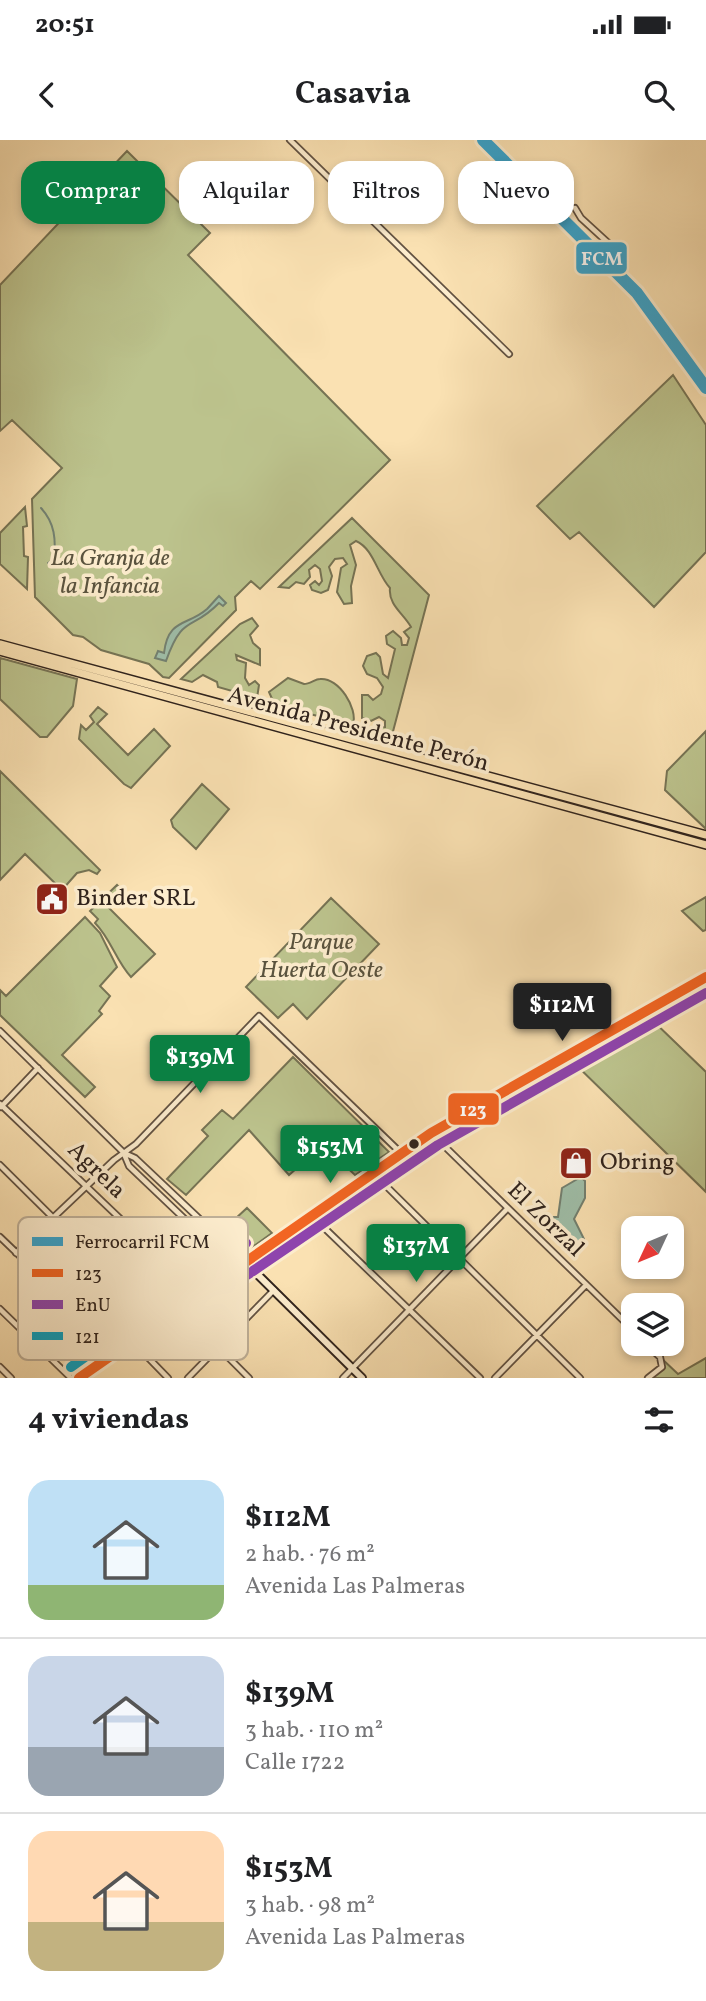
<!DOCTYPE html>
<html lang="es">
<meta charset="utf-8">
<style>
body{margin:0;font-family:Vollkorn,serif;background:#f2f2f2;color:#202124;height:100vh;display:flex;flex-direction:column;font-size:26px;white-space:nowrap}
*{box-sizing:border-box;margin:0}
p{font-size:23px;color:#757577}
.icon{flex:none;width:38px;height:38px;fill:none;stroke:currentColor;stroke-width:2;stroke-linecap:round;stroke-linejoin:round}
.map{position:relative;height:1238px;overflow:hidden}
.drawer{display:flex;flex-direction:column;background:#fff;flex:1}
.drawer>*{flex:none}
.top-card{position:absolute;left:21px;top:21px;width:665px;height:63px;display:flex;gap:14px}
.needle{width:46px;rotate:226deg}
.tools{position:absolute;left:621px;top:1076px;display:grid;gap:14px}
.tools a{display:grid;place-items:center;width:63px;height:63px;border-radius:14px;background:#fff;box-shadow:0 4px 10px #0003;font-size:35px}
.price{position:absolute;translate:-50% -60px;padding:0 16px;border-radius:7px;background:#0b8043;color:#fff;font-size:23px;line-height:46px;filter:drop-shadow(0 2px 4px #0008)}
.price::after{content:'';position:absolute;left:50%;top:42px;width:21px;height:16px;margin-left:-10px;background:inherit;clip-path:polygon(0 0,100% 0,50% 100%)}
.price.active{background:#222;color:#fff}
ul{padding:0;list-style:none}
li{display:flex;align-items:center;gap:21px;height:175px;padding:0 28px}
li+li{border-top:2px solid #e0e0e0}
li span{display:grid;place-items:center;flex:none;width:196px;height:140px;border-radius:21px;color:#555}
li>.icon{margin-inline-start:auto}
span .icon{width:84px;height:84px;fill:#fffc;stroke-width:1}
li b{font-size:30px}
h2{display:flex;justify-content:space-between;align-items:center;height:84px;padding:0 28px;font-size:30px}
.pill{padding:0 24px;border-radius:21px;background:#fff;box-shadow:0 4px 10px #0003;font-size:24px;line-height:63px}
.pill.active{background:#0b8043;color:#fff}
.status{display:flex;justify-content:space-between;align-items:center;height:49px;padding:0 35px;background:#fff;direction:ltr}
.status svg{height:19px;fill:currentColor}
header{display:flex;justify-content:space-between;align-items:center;height:91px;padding:0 28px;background:#fff;font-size:32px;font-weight:700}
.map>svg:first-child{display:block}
.green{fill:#bcc38d;stroke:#767354;stroke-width:2}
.water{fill:#9fbea8;stroke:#738070;stroke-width:2}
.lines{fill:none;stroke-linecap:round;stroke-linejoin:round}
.stream{stroke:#738070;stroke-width:2}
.street-casing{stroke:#625242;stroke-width:8}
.secondary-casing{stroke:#30231c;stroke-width:10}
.primary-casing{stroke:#30231c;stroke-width:10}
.street{stroke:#fceccd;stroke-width:4.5}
.secondary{stroke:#fceccd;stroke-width:6}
.primary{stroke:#fae1b2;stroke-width:7}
.bus-1-casing{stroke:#fceccd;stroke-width:16}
.bus-2-casing{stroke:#fceccd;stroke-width:16}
.bus-3-casing{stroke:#fceccd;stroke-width:16}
.bus-1{stroke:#f26522;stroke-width:10}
.bus-2{stroke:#8e44ad;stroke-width:10}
.bus-3{stroke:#02a2c5;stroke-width:10}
.rail-1-casing{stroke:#fceccd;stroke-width:18}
.rail-1{stroke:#36a4ce;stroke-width:12}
.bus-dot{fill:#30231c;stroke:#fceccd;stroke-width:2.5}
.labels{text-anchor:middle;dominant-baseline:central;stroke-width:7;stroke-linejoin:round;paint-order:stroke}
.park-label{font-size:24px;font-style:italic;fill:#5a533e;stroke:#fceccd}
.street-label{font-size:24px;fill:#30231c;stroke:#fceccd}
.poi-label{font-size:24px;fill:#30231c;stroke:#fceccd;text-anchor:start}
.key{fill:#fceccd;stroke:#bfb098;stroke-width:2}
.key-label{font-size:19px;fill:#30231c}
.line-badge{stroke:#fceccd;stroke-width:2.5}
.badge-label{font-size:19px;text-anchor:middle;font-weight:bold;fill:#fff}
</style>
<div class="status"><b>20:51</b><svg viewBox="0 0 49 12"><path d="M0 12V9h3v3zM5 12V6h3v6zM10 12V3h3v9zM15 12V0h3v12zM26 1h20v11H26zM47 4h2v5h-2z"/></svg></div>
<header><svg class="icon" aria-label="back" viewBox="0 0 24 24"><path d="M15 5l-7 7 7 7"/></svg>Casavia<svg class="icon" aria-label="search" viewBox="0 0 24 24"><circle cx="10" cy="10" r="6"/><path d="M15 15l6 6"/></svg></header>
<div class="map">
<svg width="706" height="1238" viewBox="0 0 706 1238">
<rect width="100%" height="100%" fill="#fae1b2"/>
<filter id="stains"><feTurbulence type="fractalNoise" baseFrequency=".00286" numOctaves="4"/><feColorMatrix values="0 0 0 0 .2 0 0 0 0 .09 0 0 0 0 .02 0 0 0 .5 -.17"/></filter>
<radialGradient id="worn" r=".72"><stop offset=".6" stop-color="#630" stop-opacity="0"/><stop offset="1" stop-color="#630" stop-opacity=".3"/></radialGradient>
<path class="green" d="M 127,11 L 210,93 L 188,115 L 390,320 L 260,449 L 251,441 L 235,457 L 236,470 L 169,538 L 163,537 L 149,524 L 101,510 L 83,497 L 73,495 L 35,457 L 32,359 L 62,328 L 12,280 L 0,291 L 0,145 Z
M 673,235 L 706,285 L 706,412 L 654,467 L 579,392 L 570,399 L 537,366 Z
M 25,367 L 27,386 L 23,387 L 24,416 L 28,417 L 27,449 L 0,424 L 0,393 Z
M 352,378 L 429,455 L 391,599 L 376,595 L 378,587 L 385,587 L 385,581 L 379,577 L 371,581 L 362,578 L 362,555 L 368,555 L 373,560 L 381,554 L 383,547 L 377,538 L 367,534 L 363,526 L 367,516 L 376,513 L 380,517 L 383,534 L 388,538 L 395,509 L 387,504 L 386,496 L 393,491 L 401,498 L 402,505 L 407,505 L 409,498 L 404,492 L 411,487 C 404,474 388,465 390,448 C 377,434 374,409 356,401 L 350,405 L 356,425 L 351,446 L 352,463 L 344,464 L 337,452 L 341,428 L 347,424 L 343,418 L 335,419 L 329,427 L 332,436 L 328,450 L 321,453 L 312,450 L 310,445 L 315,441 L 319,445 L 322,441 L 320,429 L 315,425 L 309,430 L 310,437 L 304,444 L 296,442 L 289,448 L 279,447 Z
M 252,478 L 258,486 L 250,495 L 253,503 L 260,509 L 260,525 L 236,515 L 237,520 L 246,523 L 245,538 L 249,545 L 255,541 L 259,545 L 257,558 L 218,547 L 217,542 L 203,535 L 192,542 L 181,539 L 240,484 Z
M 0,518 L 77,539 L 73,566 L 47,597 L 40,597 L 0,559 Z
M 288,538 L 304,544 C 310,544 315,539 320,539 C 339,537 358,569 353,584 L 292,570 L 273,561 L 269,552 Z
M 98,567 L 107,574 L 97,584 L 128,615 L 154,589 L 170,606 L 131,648 L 124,644 L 79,599 L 81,585 L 86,590 L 94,582 L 90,576 Z
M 706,591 L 706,689 L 665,650 L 667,631 Z
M 0,631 L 100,730 L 97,734 L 89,730 L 77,733 L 62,750 L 25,714 L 0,740 Z
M 202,644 L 229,669 L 196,709 L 173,687 L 171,680 Z
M 117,745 L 121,749 L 106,765 L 155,814 L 131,837 C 116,821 111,799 95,783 L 98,779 L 90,771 Z
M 706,757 L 706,790 L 703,791 L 682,771 Z
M 331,758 L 379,804 L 307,879 L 293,864 L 278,878 L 246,847 Z
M 85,777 L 100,793 L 117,827 L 100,846 L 110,856 L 99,871 L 102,874 L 62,915 L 95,947 L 85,957 L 0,875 L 0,850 L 6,856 Z
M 649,877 L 706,932 L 706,1052 L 571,920 Z
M 293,917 L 389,1012 L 355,1035 L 323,1005 L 289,1035 L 249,990 L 186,1055 L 167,1039 L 208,996 L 202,990 L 222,970 L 233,979 Z
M 247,1068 L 272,1093 L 244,1113 L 222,1091 Z
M 660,1217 L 678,1234 L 706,1218 L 706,1238 L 648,1238 L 662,1227 Z"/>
<path class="water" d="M 219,456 L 226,463 L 223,466 L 219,463 C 191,492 183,473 166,521 L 155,518 L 158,511 L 164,513 C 168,478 188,486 207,469 C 211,465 215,460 219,456 Z
M 581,1037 L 585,1041 L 585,1058 L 574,1079 L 584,1099 L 581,1107 L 577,1108 L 563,1098 L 552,1077 L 558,1077 L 562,1048 Z"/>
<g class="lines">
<path class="stream" d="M 41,368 C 55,383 56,400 54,419 L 48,423"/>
<g class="street-casing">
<path id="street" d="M 290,0 L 509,214
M 575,68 L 581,78 L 617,111
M 0,891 L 124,1013 L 135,1018 L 244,1121
M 0,964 L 198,1153
M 1,967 L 38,928
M 431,993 L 634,1191
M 124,1014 L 129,1026 L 235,1127
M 0,1025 L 158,1182
M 373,1033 L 580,1238
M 312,1076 L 480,1238
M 0,1097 L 118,1210
M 16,1113 L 114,1020 L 136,1004 L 259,876 L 401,1013
M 179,1168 L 249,1238
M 0,1169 L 71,1238
M 132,1201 L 168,1238
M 646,1204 L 660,1217 L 662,1227 L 648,1238
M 0,1227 L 11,1238
M 188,1238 L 274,1150
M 343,1238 L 508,1068
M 495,1238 L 586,1145"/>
</g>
<g class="secondary-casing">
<path id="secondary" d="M 244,1121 L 362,1238
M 79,1238 L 431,993 L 706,837"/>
</g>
<g class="primary-casing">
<path id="primary" d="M 0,504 L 706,695
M 0,511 L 706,705"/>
</g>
<use href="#street" class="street"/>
<use href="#secondary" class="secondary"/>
<use href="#primary" class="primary"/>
<g class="bus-1-casing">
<path id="bus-1" d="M 79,1238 L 431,993 L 706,837"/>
</g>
<g class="bus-2-casing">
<path id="bus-2" d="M 246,1103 L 235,1094 L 225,1094 L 212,1107 L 209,1118 L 230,1140 L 239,1140 L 250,1133
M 253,1131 L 438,1005 L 706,853"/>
</g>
<g class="bus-3-casing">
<path id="bus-3" d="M 71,1227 L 214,1125"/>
</g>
<use href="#bus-1" class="bus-1"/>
<use href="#bus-2" class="bus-2"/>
<use href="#bus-3" class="bus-3"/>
<g class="rail-1-casing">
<path id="rail-1" d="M 483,0 L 637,153 L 706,248"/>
</g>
<use href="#rail-1" class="rail-1"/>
</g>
<defs>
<g id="civic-square" transform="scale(1.75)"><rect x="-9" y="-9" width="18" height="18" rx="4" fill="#8f2418" stroke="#fceccd"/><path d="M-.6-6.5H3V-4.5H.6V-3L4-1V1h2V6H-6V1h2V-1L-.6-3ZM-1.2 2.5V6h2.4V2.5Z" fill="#fff"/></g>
<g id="shop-square" transform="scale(1.75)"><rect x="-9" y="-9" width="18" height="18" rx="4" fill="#8f2418" stroke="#fceccd"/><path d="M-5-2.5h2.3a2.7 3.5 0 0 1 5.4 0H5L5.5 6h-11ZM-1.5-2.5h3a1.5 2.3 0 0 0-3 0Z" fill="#fff"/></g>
</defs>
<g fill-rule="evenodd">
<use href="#civic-square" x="52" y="759"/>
<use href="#shop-square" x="576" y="1023"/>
</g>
<circle class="bus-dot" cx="414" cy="1004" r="6"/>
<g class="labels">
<g class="park-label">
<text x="110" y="419">La Granja de<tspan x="110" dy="28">la Infancia</tspan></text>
<text x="321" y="803">Parque<tspan x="321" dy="28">Huerta Oeste</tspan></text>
</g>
<g class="street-label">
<text transform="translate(358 590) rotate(15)">Avenida Presidente Perón</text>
<text transform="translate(96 1031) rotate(44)">Agrela</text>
<text transform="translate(545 1080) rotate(44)">El Zorzal</text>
</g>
<g class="poi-label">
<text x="76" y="759">Binder SRL</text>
<text x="600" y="1023">Obring</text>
</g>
</g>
<rect x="18" y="1077" width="230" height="143" rx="10" class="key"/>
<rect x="32" y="1097" width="31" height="9" fill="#36a4ce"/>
<rect x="32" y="1129" width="31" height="8" fill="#f26522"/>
<rect x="32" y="1160" width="31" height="9" fill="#8e44ad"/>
<rect x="32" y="1192" width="31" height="8" fill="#02a2c5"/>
<g class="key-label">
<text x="75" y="1108">Ferrocarril FCM</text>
<text x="75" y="1140">123</text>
<text x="75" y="1171">EnU</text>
<text x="75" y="1203">121</text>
</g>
<g class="line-badge">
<rect x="575" y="101" width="53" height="34" rx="7" fill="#36a4ce"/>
<rect x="447" y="952" width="53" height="34" rx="7" fill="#f26522"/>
</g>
<g class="badge-label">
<text x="602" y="125">FCM</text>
<text x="473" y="976">123</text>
</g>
<rect width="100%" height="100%" filter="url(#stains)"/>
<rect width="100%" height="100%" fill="url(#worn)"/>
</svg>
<div class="tools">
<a><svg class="needle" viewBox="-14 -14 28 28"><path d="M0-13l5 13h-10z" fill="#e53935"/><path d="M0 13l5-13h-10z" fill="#757577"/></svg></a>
<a><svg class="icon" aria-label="layers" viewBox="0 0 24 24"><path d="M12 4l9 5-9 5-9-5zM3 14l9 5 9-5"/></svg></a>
</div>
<b class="price active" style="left:562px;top:903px">$112M</b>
<b class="price" style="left:200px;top:955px">$139M</b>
<b class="price" style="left:330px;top:1045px">$153M</b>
<b class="price" style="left:416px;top:1144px">$137M</b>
<div class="top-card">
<a class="pill active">Comprar</a>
<a class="pill">Alquilar</a>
<a class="pill">Filtros</a>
<a class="pill">Nuevo</a>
</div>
</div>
<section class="drawer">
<h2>4 viviendas<svg class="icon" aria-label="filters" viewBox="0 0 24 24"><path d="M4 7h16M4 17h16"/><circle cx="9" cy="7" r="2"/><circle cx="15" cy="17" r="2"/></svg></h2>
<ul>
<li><span style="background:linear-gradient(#bfe0f5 75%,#8fb573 0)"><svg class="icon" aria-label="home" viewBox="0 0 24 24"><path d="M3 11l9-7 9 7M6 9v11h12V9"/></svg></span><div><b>$112M</b><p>2 hab. · 76 m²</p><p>Avenida Las Palmeras</p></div></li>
<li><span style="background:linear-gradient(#c9d6e8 65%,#9aa5b1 0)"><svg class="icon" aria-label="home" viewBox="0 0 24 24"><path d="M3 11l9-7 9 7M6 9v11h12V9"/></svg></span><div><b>$139M</b><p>3 hab. · 110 m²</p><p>Calle 1722</p></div></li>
<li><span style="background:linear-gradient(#ffd9b3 65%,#c2b280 0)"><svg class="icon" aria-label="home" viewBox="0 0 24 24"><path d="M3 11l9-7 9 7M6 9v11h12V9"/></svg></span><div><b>$153M</b><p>3 hab. · 98 m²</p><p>Avenida Las Palmeras</p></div></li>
</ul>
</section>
